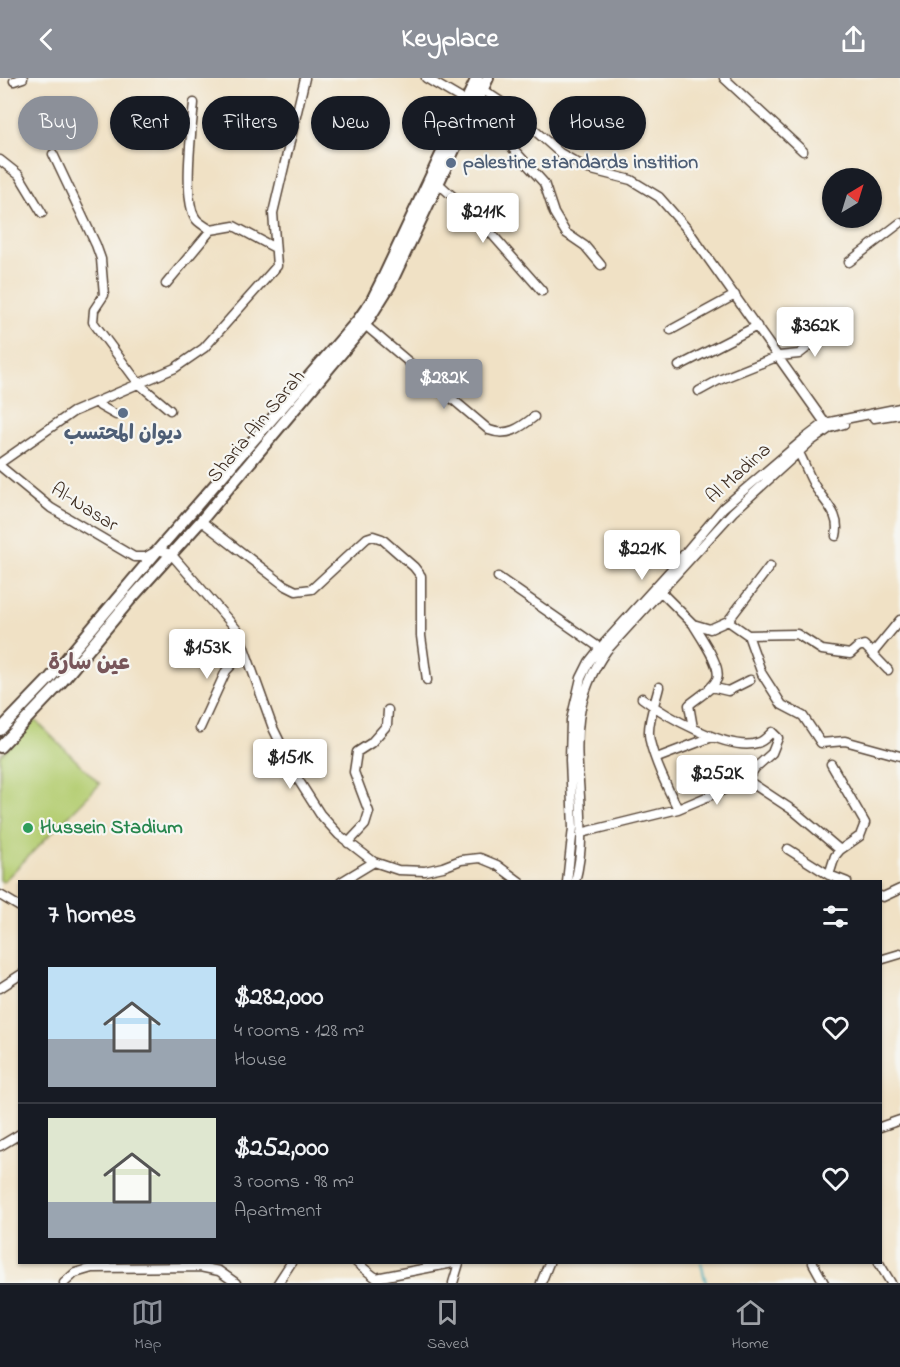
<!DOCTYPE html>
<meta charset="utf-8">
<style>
body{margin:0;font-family:"Indie Flower","Playpen Sans Arabic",sans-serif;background:#20242c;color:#f1f3f6;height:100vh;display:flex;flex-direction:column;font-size:22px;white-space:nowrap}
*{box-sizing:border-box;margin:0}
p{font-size:20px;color:#9ea1a6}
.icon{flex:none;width:33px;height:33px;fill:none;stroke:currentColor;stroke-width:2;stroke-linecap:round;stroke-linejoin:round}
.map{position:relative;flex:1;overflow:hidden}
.sheet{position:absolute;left:18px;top:802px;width:864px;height:384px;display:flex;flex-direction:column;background:#171b24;border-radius:0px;box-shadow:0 2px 4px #0004}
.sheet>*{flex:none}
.top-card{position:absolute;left:18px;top:18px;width:864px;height:54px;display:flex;gap:12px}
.needle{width:39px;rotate:38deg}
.tools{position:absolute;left:822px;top:90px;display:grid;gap:12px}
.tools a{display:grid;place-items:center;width:60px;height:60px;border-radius:50%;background:#171b24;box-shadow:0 2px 4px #0004;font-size:30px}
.price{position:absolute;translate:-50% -51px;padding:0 14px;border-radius:6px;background:#fff;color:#222;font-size:20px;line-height:39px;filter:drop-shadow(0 2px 3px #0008)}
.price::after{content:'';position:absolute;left:50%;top:36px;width:18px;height:14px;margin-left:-9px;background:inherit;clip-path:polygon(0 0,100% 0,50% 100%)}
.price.active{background:#8c9099;color:#fff}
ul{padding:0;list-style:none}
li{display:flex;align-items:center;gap:18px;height:150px;padding:0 30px}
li+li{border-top:2px solid #363941}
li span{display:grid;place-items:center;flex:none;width:168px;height:120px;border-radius:0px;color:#555}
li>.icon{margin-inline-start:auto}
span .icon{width:72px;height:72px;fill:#fffc;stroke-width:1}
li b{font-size:26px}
h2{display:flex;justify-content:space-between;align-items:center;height:72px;padding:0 30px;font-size:26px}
.pill{padding:0 21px;border-radius:27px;background:#171b24;box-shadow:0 2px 4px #0004;font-size:21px;line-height:54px}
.pill.active{background:#8c9099;color:#fff}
header{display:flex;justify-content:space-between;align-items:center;height:78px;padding:0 30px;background:#8c9099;color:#fff;font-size:27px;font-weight:700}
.dock{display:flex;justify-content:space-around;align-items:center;height:84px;border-top:2px solid #363941;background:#171b24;font-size:16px;color:#9ea1a6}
.dock a{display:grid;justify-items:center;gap:3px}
.dock .active{color:#8c9099}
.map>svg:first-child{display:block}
.green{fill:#b5ce73;stroke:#787c48;stroke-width:1.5}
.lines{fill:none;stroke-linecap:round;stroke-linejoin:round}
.stream{stroke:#3eacbc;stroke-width:2}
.minor-casing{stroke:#564537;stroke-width:11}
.major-casing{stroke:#564537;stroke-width:14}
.minor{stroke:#fff;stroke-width:8}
.major{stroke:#fff;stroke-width:10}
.service-dot{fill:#5c6f8a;stroke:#f6f6f2;stroke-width:2}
.leisure-dot{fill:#2e9e5b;stroke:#f6f6f2;stroke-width:2}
.labels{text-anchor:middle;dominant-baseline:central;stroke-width:4.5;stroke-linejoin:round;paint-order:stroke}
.service-label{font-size:20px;font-weight:bold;fill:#4e5e75;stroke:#f6f6f2;text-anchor:start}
.street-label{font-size:20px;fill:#3b2a1e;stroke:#f6f6f2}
.leisure-label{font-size:20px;font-weight:bold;fill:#27864d;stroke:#f6f6f2;text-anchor:start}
.quarter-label{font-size:22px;font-weight:bold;fill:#78565a;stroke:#f6f6f2}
</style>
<header><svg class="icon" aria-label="back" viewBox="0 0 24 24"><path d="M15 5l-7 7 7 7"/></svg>Keyplace<svg class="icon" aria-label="share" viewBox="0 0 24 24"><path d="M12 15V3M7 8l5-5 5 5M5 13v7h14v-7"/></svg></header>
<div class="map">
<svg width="900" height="1205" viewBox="0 0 900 1205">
<rect width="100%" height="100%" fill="#f6f6f2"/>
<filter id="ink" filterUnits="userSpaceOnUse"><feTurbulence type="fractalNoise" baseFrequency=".0167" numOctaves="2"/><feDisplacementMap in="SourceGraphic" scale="12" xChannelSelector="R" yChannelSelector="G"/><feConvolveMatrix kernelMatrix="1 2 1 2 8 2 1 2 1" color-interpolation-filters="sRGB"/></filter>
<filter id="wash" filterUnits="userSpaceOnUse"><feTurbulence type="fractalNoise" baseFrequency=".008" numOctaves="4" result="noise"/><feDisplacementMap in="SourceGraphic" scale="24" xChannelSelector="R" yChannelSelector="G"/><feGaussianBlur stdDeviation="1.35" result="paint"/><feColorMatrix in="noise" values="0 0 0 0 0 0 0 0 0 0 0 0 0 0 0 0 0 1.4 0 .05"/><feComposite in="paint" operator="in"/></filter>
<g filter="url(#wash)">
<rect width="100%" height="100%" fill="#f0e1c5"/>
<path class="green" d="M 35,642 L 100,706 L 3,804 L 0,802 L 0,678 Z"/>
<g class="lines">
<path class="stream" d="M 701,1185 L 706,1205"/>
</g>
</g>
<g filter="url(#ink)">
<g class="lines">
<g class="minor-casing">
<path id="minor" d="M 426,0 L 465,23
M 724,0 L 803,73
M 14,3 L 23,0
M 483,12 L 506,27 L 560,75 L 588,91 L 631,102 L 659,119 L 688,152 L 825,345
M 194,25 C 192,49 182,123 196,141 C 199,145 206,149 211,152 L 234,148 L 275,170
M 471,36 L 506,63 L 544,105 L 554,135 L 566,155 L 585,168 L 601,187
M 53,76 L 96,167 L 101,181 L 104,217 L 94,232 L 93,244 L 139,306 L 170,332
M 0,82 L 19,97 L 42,135
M 438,105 L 483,146 L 542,213
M 849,184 L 900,145
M 166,206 L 211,152
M 365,247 L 489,352 C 508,359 520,350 534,339
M 671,252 L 735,217
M 679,288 L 757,248
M 699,313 L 719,302 L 779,278 L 799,276 L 838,246
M 97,324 L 100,328 L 116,337
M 874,340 L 900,336
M 799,375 C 805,386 809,399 816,410 C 826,426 841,437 836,458
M 0,385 L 73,334 L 175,290 L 204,270 L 277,188 L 273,135 L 305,0
M 0,388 L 51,430 L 134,479 L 146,479 L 158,472 L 171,476 L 238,553 L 273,650 L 299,703 L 320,736 L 339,757 L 374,784 L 398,792 L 425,793 L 443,789 L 461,782 L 480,780 L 497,787 L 520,804
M 201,443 L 284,507 L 296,513 L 312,511 L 367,460 L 373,458 L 382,461 L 414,489 L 421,498 L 421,558 L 427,602
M 498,499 L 600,570
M 661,514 L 693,546 L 710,551 L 728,543 L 770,488
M 728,543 L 748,557 L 797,556 L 822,572 L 850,576 L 858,569 L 864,567 L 888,592
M 748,557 L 762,596 L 782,627 L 803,638 L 821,665 L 845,663 L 900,678
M 872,576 L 900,542
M 659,609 C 656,623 648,641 649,656 C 650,674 669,714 678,731
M 711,609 L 728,613 L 750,602
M 642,620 C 664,637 729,674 757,665 C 763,664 768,658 772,654 L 778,660 L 772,675 L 755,690 L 747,702
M 200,650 L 226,593 L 244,574
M 693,650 L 689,627 C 698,619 712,612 717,601 C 722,588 700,558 693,546
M 657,680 L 712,659
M 581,755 L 678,731 L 747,702 L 794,733 L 840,772
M 348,765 L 365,747 L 369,734 L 354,694 L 357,674 L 371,665 L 387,647 L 388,632
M 788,771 L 829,797 L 847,804
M 829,797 L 835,778 L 840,772 L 860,758 L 865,745 L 831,686
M 341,804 L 374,784
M 567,804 L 573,750 L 570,682 L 571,642 L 581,600 L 589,584 L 600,570 L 669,494 L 723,430 L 804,361 L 825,345 L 900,330
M 575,804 C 597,721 550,650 607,572 L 733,434 L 810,364 L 830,350 L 844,346
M 0,817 L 20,829
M 880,818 L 883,819 L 900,811
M 880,882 L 900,876
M 0,910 L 20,897
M 880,1049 L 900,1042
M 0,1068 L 20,1056
M 357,1185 L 376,1200 L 453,1185
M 813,1185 L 824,1205
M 879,1185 L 891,1205
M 64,1205 L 75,1195 L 92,1190 L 200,1189 L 219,1193 L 236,1205
M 278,1205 L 291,1185
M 453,1205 L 459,1185
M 541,1205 L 549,1185"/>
</g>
<g class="major-casing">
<path id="major" d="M 0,652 L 50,600 L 158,472 L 358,242 L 372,222 L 383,200 L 477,0
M 0,669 L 59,607 L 129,523 L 201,443 L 365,247 L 390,207 L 488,0"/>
</g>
<use href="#minor" class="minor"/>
<use href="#major" class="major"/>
</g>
</g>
<g class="service-dot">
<circle cx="451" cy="85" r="6"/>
<circle cx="123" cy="335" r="6"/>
</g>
<circle class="leisure-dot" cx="28" cy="750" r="6"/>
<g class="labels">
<g class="service-label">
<text x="463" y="85">palestine standards instition</text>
<text x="123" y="356" text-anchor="middle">ديوان المحتسب</text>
</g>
<g class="street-label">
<text transform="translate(257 349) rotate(-50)">Sharia Ain Sarah</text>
<text transform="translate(739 396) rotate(-42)">Al Madina</text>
<text transform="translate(84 430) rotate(32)">Al-Nasar</text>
</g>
<g class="leisure-label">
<text x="40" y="750">Hussein Stadium</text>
</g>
<g class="quarter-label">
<text x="89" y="586">عين سارة</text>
</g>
</g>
</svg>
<div class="tools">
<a><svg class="needle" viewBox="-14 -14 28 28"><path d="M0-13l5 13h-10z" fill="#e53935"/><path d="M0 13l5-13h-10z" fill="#9ea1a6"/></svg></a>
</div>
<b class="price" style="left:483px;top:166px">$211K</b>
<b class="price" style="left:815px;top:280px">$362K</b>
<b class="price active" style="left:444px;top:332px">$282K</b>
<b class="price" style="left:642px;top:503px">$221K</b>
<b class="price" style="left:207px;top:602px">$153K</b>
<b class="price" style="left:290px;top:712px">$151K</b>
<b class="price" style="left:717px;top:728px">$252K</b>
<div class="top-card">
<a class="pill active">Buy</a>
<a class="pill">Rent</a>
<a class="pill">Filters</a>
<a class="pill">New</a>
<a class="pill">Apartment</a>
<a class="pill">House</a>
</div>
<section class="sheet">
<h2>7 homes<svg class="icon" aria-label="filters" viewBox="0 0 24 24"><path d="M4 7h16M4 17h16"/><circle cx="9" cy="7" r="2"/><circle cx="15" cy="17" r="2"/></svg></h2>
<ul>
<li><span style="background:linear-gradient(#bfe0f5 60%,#9aa5b1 0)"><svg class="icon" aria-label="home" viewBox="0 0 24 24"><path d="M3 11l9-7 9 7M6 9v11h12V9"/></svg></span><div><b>$282,000</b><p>4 rooms · 128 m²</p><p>House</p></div><svg class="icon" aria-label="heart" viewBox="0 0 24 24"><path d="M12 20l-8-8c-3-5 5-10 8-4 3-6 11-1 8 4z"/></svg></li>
<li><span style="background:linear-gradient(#dfe7d0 70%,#9aa5b1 0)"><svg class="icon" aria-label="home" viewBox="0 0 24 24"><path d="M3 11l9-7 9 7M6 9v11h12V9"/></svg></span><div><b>$252,000</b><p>3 rooms · 98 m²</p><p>Apartment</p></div><svg class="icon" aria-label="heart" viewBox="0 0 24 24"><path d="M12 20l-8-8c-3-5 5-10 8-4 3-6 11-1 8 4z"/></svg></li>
</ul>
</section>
</div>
<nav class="dock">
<a class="active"><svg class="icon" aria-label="map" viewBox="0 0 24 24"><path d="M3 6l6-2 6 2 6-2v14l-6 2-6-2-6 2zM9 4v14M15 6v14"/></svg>Map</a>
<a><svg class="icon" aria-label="saved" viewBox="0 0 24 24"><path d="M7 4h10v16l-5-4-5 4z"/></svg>Saved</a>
<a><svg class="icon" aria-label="home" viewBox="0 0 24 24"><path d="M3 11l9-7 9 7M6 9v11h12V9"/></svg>Home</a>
</nav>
